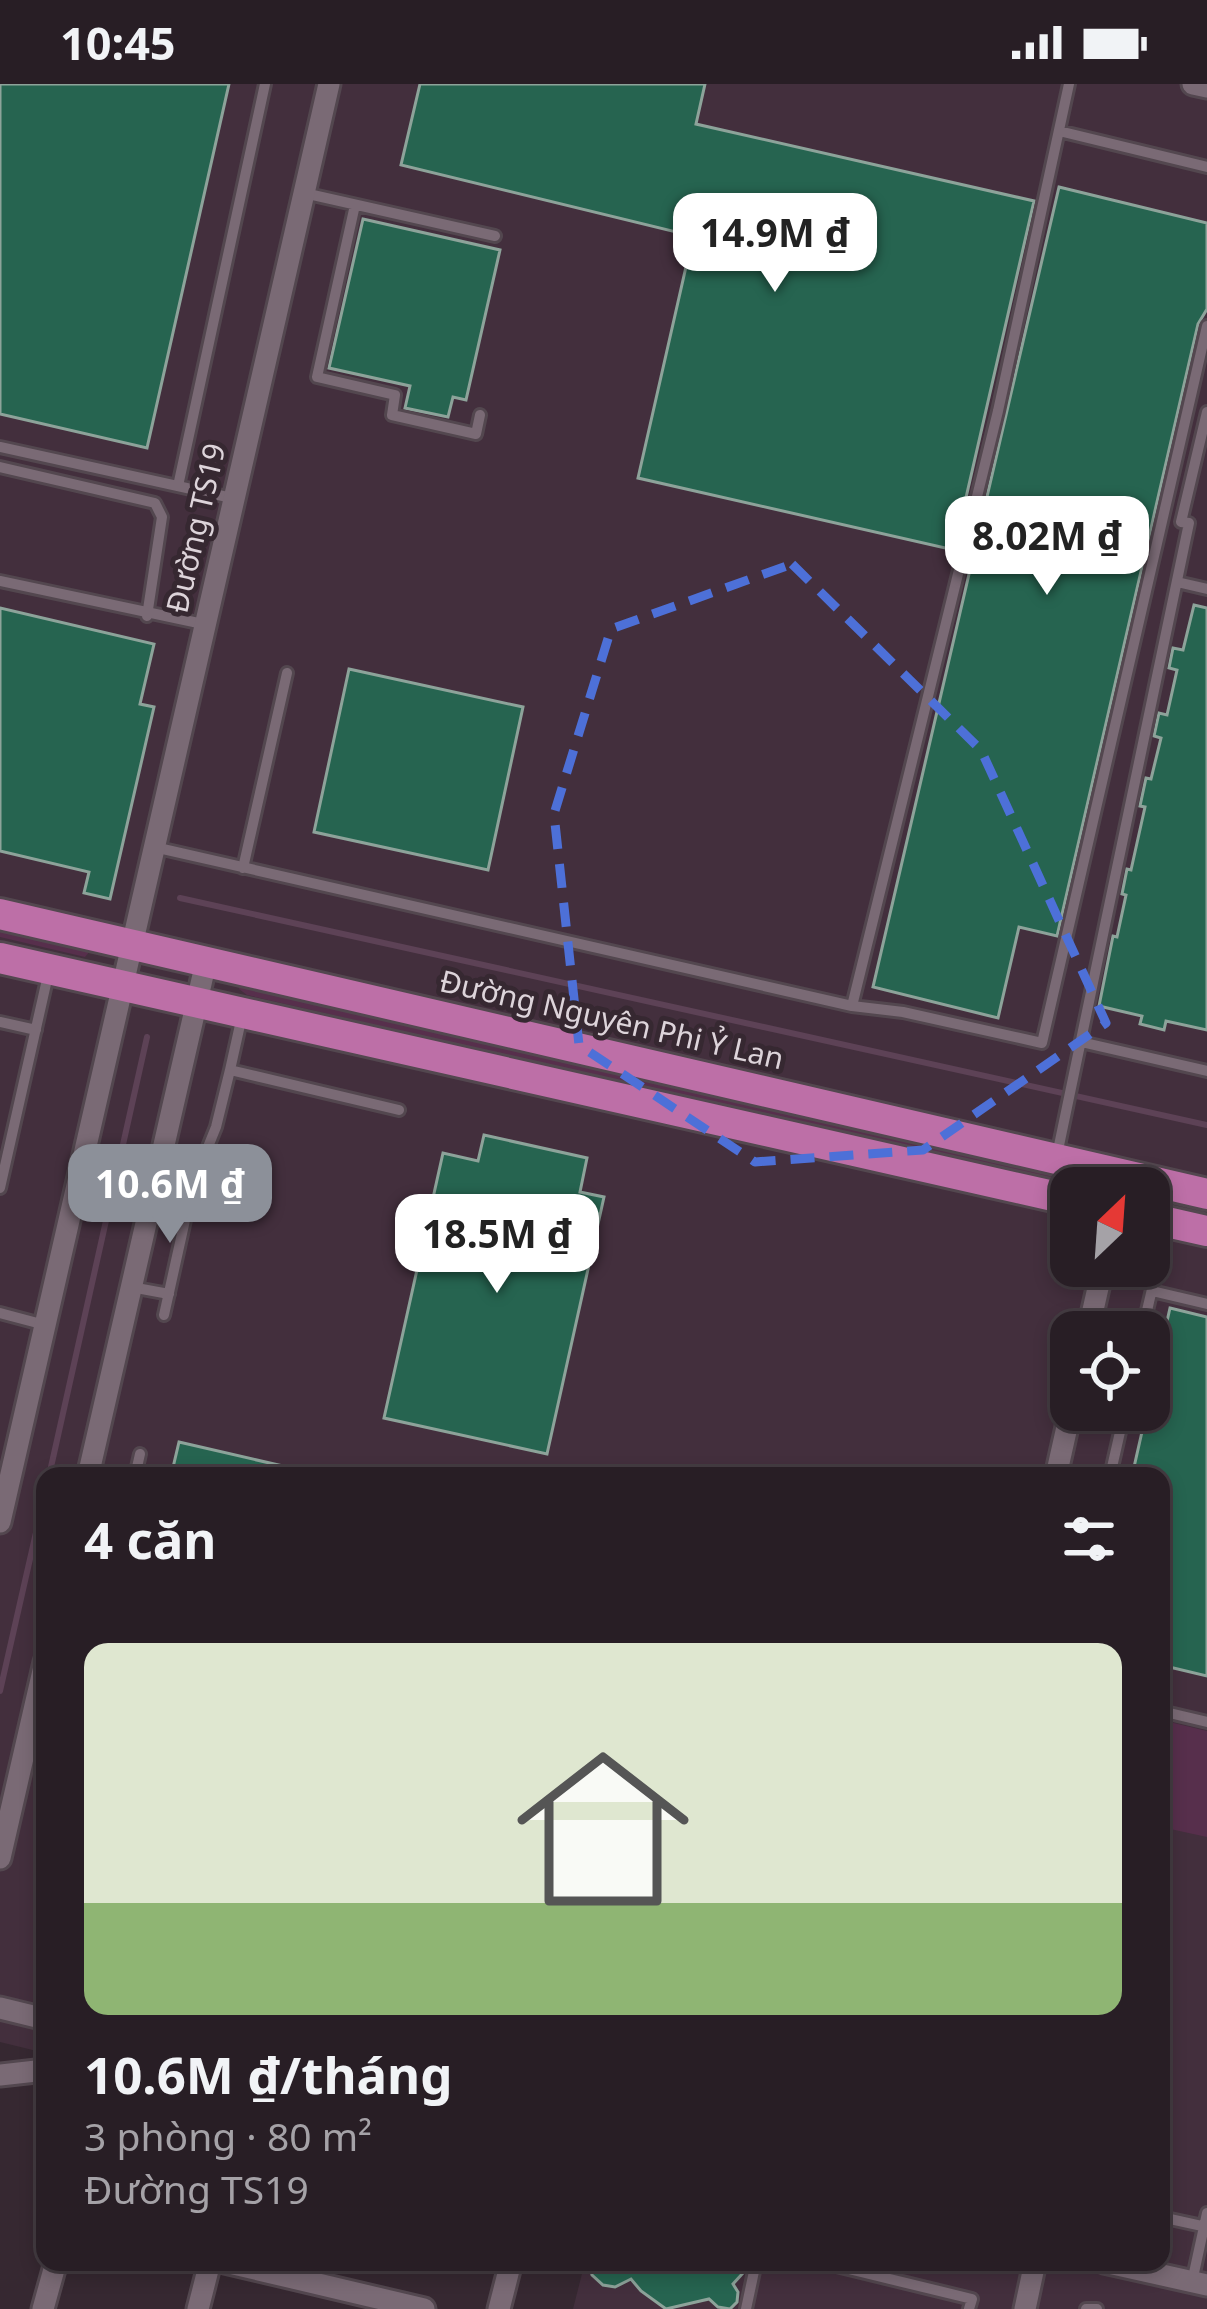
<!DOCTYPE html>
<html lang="vi">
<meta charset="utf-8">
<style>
body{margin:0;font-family:"Noto Sans",sans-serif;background:#30272d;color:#f1f3f6;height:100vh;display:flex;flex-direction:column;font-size:45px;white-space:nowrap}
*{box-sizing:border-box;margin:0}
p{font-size:39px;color:#a5a2a7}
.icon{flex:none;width:66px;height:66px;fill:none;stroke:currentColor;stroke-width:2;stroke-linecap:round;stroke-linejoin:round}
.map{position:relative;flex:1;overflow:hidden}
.details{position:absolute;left:36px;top:1383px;width:1134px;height:804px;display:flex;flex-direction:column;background:#281e25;border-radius:24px;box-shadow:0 6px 18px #0003,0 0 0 3px #443c42}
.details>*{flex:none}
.needle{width:78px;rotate:25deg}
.controls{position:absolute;left:1050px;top:1083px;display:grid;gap:24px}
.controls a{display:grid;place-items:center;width:120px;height:120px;border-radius:24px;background:#281e25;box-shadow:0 6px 18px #0003,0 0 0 3px #443c42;font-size:60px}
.price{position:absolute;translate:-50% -102px;padding:0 27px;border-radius:24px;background:#fff;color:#222;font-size:39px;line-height:78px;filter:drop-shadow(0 3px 6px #0008)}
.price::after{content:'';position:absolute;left:50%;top:72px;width:36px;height:27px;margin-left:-18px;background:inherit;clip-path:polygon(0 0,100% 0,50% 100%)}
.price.selected{background:#8c9099;color:#fff}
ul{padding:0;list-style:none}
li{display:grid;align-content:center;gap:24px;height:636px;padding:0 48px}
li+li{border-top:3px solid #443c42}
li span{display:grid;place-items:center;height:372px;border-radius:24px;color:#555}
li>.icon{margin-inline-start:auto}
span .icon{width:216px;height:216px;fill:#fffc;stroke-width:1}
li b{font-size:51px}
h2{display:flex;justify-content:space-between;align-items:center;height:144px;padding:0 48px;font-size:51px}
.status{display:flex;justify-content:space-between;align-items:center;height:84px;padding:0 60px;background:#281e25;direction:ltr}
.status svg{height:33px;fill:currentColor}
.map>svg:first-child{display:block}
.built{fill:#432f3d;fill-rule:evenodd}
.green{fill:#572f4c}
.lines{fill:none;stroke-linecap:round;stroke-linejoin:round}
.stream{stroke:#5d4256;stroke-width:6}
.building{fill:#266450;stroke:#8da39a;stroke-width:3}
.service-casing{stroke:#53474f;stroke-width:16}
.minor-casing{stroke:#53474f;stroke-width:27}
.primary-casing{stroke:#53474f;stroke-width:36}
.service{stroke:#7a6a75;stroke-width:10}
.minor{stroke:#7a6a75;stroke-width:21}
.primary{stroke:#bd6fa7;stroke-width:30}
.marked{fill:none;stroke:#4d70d8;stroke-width:9;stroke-dasharray:24 15;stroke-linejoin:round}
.labels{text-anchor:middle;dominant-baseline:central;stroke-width:10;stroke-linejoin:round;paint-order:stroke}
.street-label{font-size:30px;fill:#ddd4da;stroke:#362831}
</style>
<div class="status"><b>10:45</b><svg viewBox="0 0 49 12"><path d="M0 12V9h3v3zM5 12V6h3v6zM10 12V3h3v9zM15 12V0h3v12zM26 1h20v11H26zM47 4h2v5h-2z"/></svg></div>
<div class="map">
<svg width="1207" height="2225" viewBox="0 0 1207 2225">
<rect width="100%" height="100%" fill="#362831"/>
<path class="built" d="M 0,0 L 1207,0 L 1207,2225 L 573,2225 L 585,2178 L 1161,2178 L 1161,1392 L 45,1392 L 45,1969 L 0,1958 ZM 1071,1104 L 1149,1104 L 1149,1182 L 1071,1182 ZM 1071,1248 L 1149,1248 L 1149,1326 L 1071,1326 Z"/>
<path class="green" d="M 0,841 L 88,863 L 90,867 L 85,873 L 0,853 Z
M 241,900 L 1092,1097 L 1093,1101 L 1077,1104 L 247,911 L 239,905 Z
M 1161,1636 L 1207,1647 L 1207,1753 L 1161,1743 Z"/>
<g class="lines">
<path class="stream" d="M 180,814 L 1207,1041
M 49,1392 L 147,953
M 0,1607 L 45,1409"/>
</g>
<path class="building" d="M 0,0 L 229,0 L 147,364 L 0,330 Z
M 420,0 L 705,0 L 696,40 L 1034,117 L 954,466 L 638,394 L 693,152 L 401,81 Z
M 1059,103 L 1207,139 L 1207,225 L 1198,240 L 1057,852 L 1019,843 L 998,934 L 873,903 Z
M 363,135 L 500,166 L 466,316 L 453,313 L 448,333 L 405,324 L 410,302 L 329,284 Z
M 1194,521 L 1207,524 L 1207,946 L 1166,937 L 1164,946 L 1140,940 L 1142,932 L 1099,922 L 1113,852 L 1117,853 L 1126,811 L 1122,810 L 1127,785 L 1131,786 L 1145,723 L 1140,722 L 1146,694 L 1151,695 L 1161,654 L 1154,652 L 1159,629 L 1167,631 L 1177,586 L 1169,584 L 1173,564 L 1183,566 Z
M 0,524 L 154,560 L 140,620 L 154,623 L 110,815 L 84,809 L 89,788 L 0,767 Z
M 349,585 L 523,623 L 488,786 L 314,748 Z
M 484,1051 L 587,1074 L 580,1108 L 604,1113 L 547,1370 L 384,1334 L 443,1069 L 478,1077 Z
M 1170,1224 L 1207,1233 L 1207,1592 L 1161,1581 L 1161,1392 L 1132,1392 Z
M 179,1358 L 300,1386 L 299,1392 L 171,1392 Z
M 589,2178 L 746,2178 L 743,2189 L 733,2200 L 738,2208 L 737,2218 L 730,2225 L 718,2223 L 709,2215 L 666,2225 L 641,2207 L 631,2195 L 615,2203 L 603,2201 L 592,2191 Z"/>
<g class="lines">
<g class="service-casing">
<path id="service" d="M 1059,47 L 1207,83
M 304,109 L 495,152
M 355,121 L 317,293 L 395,311 L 392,331 L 476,350 L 480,331
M 0,363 L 232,414
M 0,383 L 155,419 L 162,433 L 147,532
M 178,402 L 265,0
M 0,497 L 203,540
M 1177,498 L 1207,505
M 154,763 L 852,922 L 903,928 L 1042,959 L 1207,242
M 243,784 L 287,589
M 852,922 L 998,327 L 1069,0
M 242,932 L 230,986 L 399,1026
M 0,938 L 36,946
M 1081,958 L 1207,987
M 1057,1071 L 1189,439 L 1181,438 L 1207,328
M 0,1104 L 48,891
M 131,1203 L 169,1210
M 1152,1207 L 1207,1220
M 0,1229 L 45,1241
M 164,1231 L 193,1100 L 216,1043 L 230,986
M 1142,1248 L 1167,1141
M 135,1392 L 140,1370
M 1110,1392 L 1125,1326
M 1161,1627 L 1207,1638
M 1161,2133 L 1207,2143
M 820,2178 L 972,2215 L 969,2225
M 1192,2198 L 1207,2129
M 746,2225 L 756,2178
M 1086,2225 L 1097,2225"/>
</g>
<g class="minor-casing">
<path id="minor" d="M 1193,0 L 1207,3
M 1088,1248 L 1103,1182
M 88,1392 L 206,878
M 1056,1392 L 1071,1325
M 0,1438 L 329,0
M 0,1774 L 45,1578
M 0,1924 L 45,1935
M 0,1991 L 45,1986
M 225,2178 L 424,2225
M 1104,2178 L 1207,2201
M 43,2225 L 56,2178
M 198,2225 L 210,2178
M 499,2225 L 511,2178
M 1025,2225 L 1035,2178"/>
</g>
<g class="primary-casing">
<path id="primary" d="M 0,830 L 1207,1110
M 0,874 L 1071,1116
M 1149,1134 L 1207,1147"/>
</g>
<use href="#service" class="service"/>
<use href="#minor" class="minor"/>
<use href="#primary" class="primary"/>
</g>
<path class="marked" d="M 792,480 L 981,666 L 1106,939 L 923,1066 L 755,1078 L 579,961 L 554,730 L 611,545 Z"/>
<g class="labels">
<g class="street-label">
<text transform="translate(195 444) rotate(-77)">Đường TS19</text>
<text transform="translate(612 935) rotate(13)">Đường Nguyên Phi Ỷ Lan</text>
</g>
</g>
</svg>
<div class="controls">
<a><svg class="needle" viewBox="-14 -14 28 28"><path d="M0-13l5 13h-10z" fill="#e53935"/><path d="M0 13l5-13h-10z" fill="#a5a2a7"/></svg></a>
<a><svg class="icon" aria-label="locate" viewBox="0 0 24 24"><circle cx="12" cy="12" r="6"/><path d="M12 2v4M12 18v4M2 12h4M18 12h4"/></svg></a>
</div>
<b class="price" style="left:775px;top:211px">14.9M ₫</b>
<b class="price" style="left:1047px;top:514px">8.02M ₫</b>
<b class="price selected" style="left:170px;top:1162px">10.6M ₫</b>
<b class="price" style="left:497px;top:1212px">18.5M ₫</b>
<section class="details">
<h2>4 căn<svg class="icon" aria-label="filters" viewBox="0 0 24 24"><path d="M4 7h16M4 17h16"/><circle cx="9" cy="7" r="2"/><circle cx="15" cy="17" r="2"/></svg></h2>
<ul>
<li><span style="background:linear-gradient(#dfe7d0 70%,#8fb573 0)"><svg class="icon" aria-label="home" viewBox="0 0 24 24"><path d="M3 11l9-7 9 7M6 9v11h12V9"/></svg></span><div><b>10.6M ₫/tháng</b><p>3 phòng · 80 m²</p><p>Đường TS19</p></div></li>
</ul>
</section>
</div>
